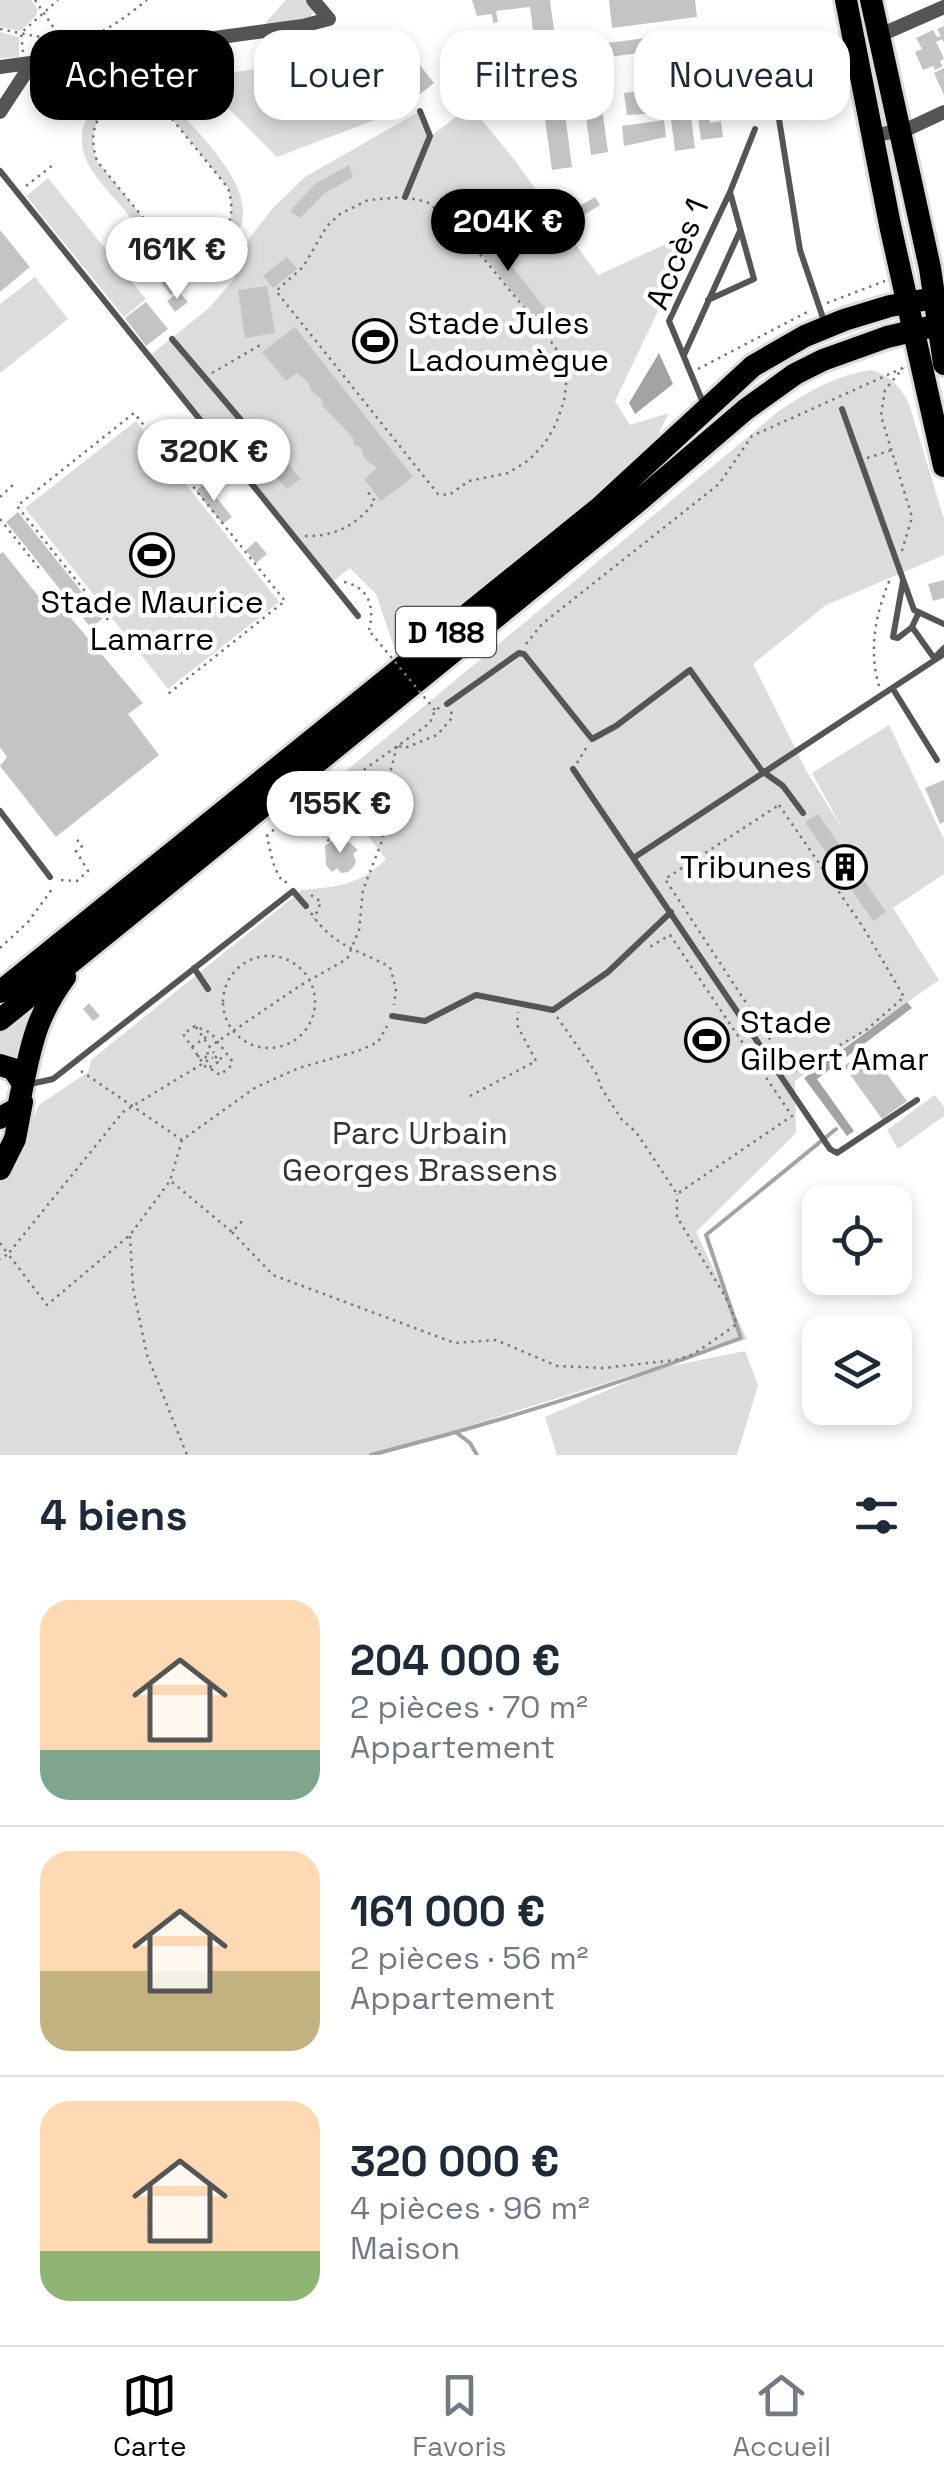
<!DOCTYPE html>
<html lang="fr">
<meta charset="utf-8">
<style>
body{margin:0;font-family:"Space Grotesk",sans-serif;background:#f2f2f3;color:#1f2937;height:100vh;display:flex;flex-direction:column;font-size:38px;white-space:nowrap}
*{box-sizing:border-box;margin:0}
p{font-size:32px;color:#747a83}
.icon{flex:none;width:55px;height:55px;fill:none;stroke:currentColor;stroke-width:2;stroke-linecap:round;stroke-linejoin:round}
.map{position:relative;height:1455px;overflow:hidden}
.drawer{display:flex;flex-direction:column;background:#fff;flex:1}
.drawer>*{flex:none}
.guide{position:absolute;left:30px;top:30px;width:885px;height:90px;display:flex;gap:20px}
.tools{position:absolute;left:802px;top:1185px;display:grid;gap:20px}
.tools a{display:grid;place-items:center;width:110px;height:110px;border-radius:20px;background:#fff;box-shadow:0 5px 15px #0003;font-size:50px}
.price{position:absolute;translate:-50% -85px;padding:0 22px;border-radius:35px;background:#fff;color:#222;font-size:32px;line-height:65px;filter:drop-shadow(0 2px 5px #0008)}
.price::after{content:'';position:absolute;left:50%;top:60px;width:30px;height:22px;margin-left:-15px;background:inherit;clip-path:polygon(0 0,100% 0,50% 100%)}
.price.active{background:#000;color:#fff}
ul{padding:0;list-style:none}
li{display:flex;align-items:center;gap:30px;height:250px;padding:0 40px}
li+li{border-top:2px solid #e0e1e3}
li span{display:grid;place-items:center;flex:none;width:280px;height:200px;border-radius:30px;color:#555}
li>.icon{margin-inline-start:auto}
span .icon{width:120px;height:120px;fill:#fffc;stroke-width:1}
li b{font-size:42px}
h2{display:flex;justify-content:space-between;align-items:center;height:120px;padding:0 40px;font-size:42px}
.pill{padding:0 35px;border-radius:30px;background:#fff;box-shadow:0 5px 15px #0003;font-size:35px;line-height:90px}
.pill.active{background:#000;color:#fff}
.dock{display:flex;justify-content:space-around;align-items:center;height:140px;border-top:2px solid #e0e1e3;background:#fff;font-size:28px;color:#747a83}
.dock a{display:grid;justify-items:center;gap:5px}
.dock .active{color:#000}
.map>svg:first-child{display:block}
.green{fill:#dcdcdc;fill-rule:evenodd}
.water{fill:#a3a3a3}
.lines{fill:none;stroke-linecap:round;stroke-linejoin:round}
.stream{stroke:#a3a3a3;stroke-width:4}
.building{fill:#c4c4c4}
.primary-casing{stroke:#dbdbdb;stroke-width:28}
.path{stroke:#777;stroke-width:2.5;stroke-dasharray:2.5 5;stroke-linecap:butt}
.lane{stroke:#555;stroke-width:6}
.street{stroke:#555;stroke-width:14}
.primary{stroke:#000;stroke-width:22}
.path-bridge{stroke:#777;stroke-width:2.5;stroke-dasharray:2.5 5;stroke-linecap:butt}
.labels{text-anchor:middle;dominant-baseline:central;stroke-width:9;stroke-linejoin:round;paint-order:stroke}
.shield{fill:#fff;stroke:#4c4c4c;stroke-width:2.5}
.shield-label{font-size:30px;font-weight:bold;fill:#000}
.street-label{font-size:32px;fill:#000;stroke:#fff}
.poi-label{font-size:32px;fill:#000;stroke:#fff;text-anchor:start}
.park-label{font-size:32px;fill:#333;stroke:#fff}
</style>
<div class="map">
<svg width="944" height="1455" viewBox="0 0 944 1455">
<rect width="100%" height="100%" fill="#fff"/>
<path class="green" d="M 0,0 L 31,0 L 38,9 L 36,16 L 20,31 L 0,27 Z
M 286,0 L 307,0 L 313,7 L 312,16 L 267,26 L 266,22 Z
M 0,32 L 19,37 L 19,57 L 0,58 Z
M 354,56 L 404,109 L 277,157 L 197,77 Z
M 142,86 L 158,90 L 170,101 C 197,133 265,192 236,236 C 222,256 191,266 167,256 C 150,250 137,226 126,212 C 114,197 97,181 88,164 C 67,120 102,91 142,86 ZM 134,97 L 164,109 L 228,188 C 243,235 204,262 162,241 L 97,161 C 86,126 100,107 134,97 Z
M 470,106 L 513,158 L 598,275 L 697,230 L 615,401 L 630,425 L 669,413 L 655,440 L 599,495 L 398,659 L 376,594 L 350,568 L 332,582 L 148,357 L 209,308 L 234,279 L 250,237 L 273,208 L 305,177 L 420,111 L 431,136 Z
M 48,178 L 146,299 L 124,317 L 26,196 Z
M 35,277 L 68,319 L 0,373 L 0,304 Z
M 872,370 C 891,376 900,386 909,404 L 944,519 L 944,555 L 826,605 L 753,664 L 807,772 L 843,830 L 812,773 L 889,725 L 944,839 L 944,874 L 893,908 L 939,980 L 795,1081 L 796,1133 L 696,1232 L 747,1339 L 375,1455 L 0,1455 L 0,1183 L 14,1162 L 39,1105 L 88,1072 L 91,1060 L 302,890 C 340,886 358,886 386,859 L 328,786 L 779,411 C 807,392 838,374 872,370 Z
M 136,421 L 279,602 L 168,689 L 25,508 Z
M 39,1003 L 22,1069 L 0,1058 L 0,1033 Z
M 935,1095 L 944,1107 L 944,1116 L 898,1149 L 887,1130 Z
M 745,1351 L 758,1385 L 737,1455 L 557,1455 L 545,1417 L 657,1369 Z"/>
<path class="water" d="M 659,353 L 673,384 L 635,414 L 629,403 Z
M 907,1002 L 912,1008 L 817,1079 L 854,1131 L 847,1136 L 804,1078 Z"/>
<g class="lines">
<path class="stream" d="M 457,1433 L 470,1443 L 477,1455
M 371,1455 C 496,1423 620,1384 741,1338 L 706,1235 L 836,1129"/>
</g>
<path class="building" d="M 472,0 L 550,0 L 572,167 L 552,170 L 540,83 L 524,85 L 528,112 L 511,114 L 481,77 L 538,69 L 530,7 L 496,11 L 498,22 L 493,23 L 492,14 L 477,16 Z
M 609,0 L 695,0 L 697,17 L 612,28 Z
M 944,26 L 944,43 L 942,39 L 936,42 L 944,58 L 940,62 L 943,66 L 935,70 L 933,66 L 923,70 L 915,52 L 922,49 L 916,38 L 933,30 L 937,37 L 941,36 L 937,29 Z
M 712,30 L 713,42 L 696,45 L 695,32 Z
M 692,32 L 693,46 L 608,57 L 607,43 Z
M 412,55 L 434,83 L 420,94 L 398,66 Z
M 944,68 L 944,95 L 934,73 Z
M 715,74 L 720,111 L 709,112 L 710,123 L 721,121 L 723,137 L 701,140 L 693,77 Z
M 659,81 L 663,113 L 627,115 L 624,93 L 645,90 L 644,83 Z
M 601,100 L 608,152 L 591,155 L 584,102 Z
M 691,117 L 695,148 L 675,151 L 671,119 Z
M 664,120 L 666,137 L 624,146 L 622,126 Z
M 349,165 L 353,177 L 325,193 L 300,218 L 290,211 L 315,184 Z
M 595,197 L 600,205 L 576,220 L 570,212 Z
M 479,224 L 551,316 L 540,325 L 466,235 Z
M 0,230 L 30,267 L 0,292 Z
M 287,257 L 297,269 L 273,288 L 263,276 Z
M 166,277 L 177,289 L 171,295 L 160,281 Z
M 267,286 L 275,333 L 245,338 L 238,290 Z
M 179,292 L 188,302 L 175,312 L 167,301 Z
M 146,302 L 168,329 L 146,346 L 125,318 Z
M 295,327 L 413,477 L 381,501 L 364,479 L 377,468 L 365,459 L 361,448 L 354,445 L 353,438 L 323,406 L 321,398 L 312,392 L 308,382 L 297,373 L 286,381 L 262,352 Z
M 259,430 L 301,479 L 287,489 L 245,440 Z
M 205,483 L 232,517 L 223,524 L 196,491 Z
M 18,512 L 103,618 L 91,628 L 6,522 Z
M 256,541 L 267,554 L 256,563 L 246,550 Z
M 3,552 L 39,597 L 47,590 L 143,703 L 128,714 L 159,755 L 56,837 L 0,766 L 7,757 L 0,747 L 0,554 Z
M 944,580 L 944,598 L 933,601 L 928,584 Z
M 944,780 L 944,822 L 940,824 L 925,788 Z
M 818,814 L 886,912 L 873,921 L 805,822 Z
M 334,839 L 350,843 L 358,850 L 353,854 L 356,861 L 354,866 L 348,872 L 341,873 L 337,868 L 332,872 L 326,865 L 325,846 Z
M 89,1003 L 100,1016 L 93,1021 L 83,1009 Z
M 868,1048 L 907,1101 L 882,1119 L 844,1066 Z"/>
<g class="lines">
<g class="primary-casing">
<path id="primary" d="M 846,0 L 890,225 L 944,466
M 871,0 L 930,268 L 944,364
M 0,992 L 599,508 L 753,366 L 805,336 L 844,320 L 890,306 L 934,298
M 0,1020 L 635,504 L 745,410 L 795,374 L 823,360 L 887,337 L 938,325
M 0,1065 L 13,1069 L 23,1084 L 18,1108 L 0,1118
M 23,1084 C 32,1040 38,1014 65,977
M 0,1169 L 15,1139 L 22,1102"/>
</g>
<path class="path" d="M 35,0 L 66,46
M 0,29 C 75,44 85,50 147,0
M 23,52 L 21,33 L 58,0
M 134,97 L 164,109 L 228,188 C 243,235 205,262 162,241 L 97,161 C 86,126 99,107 134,97 Z
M 26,186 L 53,165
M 405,197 L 427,202 L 455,224 L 545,333 L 559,353 L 567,377 L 564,401 L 556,424 L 545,443 L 529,460 L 508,473 L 469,481 L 449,495 L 438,494 L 276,291 L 303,267 L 327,226 L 340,214 L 368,200 Z
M 827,303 L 885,281
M 698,369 L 811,310
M 212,373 L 262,344
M 867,458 L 892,450
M 0,497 L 16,482
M 0,519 L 42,572
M 305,536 C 335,537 357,525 375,501 L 367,491
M 902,551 L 912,517 L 881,416 L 885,390 L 903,368
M 344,582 C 369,587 375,607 369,630
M 108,620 L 17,506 L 134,413 L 285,601 L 168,694
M 526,644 L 542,624 L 719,484 L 752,436 L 905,367
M 879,686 C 868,649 876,611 891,577
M 399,746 L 405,748 L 437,735 L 452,718 L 451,710
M 577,763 L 588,745
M 779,805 L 863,927 L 904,997 L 866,1030 L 792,1073 L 665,879 Z
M 316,816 L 311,805 L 316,796 C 329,791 337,798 348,805 L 351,818 L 327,839
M 312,823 L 329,841
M 61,880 L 77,881 L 88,871 L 76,851 L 82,846 L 75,837
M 287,882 L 283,882 C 272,867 271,853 267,836 L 316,791 L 348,781 L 430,723 L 435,710 L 441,707
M 311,895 L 321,902 L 314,919
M 311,913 C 334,947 357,949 390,967 L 396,989 L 394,1005
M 0,948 L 28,922 L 53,888
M223 1002a46 46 0 1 1 92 0a46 46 0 1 1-92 0Z
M 557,1017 L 596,1073 L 602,1089 L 622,1120 L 636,1132 L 677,1194 L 792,1116 L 670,935 L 648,948
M 196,1027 L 214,1053
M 192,1047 L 210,1034
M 197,1056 L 213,1058
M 211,1069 L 220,1075 L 231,1066 L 232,1061 L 211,1033 L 195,1026 L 183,1034 L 207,1069 L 218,1062 L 215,1058 L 218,1055 L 222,1060 L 218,1062
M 81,1071 L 182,1140 L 256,1087 L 299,1068 L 358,1051 L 378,1042 L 387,1026
M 470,1096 L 536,1061 L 517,1025 L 518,1012
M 182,1140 L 170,1181 L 130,1235 L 47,1305 L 8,1254 L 123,1112 L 207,1061 L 208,1048 L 301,985 L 347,959 L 359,930 L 363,890 L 382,841 L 386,789 L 397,746
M 172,1182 L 232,1232 L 245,1218
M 232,1232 L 273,1275 L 455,1343 L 496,1340 L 557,1366 L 603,1368 L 676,1360 L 694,1354 L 737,1324 L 725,1296 L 677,1217 L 677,1194
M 130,1236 L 133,1288 L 147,1355 L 187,1455
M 0,1243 L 8,1254 L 0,1259"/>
<path class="lane" d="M 778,113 L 800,250 L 824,321
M 0,171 L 358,616
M 730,192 L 755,129
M 405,197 L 430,136 L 420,111
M 172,339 L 246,426
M 684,355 L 740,231
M 704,405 L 669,321 L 730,192 L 754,279 L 708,300
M 842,409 L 914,610 L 944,624
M 903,581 L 893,637 L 898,638 L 912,627 L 919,612
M 912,627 L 934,658 L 944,648
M 893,689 L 937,760
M 447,704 L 519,653 L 524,654 L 592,739 L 616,726 L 690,670 L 762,771 L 783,786 L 803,813
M 573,769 L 830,1149 L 837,1153 L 917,1100
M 0,811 L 50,877
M 635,857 L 944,654
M 194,968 L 208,989
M 392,1016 L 425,1021 L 476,995 L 553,1010 L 608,972 L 671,912
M 30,1084 L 53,1079 L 293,891 L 306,906"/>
<path class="street" d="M 878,36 L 944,7
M 0,67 L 302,26 L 329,19 L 313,0
M 0,112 L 32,63
M 873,136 L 910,128 L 944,112"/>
<use href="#primary" class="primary"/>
<path class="path-bridge" d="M 371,633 L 435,710"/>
</g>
<defs>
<g id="stadium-ring" transform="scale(2.25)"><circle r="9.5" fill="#fff" stroke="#000" stroke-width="1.5"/><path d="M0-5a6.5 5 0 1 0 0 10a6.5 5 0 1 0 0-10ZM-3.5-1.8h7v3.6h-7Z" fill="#000"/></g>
<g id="building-ring" transform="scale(2.25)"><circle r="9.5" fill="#fff" stroke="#000" stroke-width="1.5"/><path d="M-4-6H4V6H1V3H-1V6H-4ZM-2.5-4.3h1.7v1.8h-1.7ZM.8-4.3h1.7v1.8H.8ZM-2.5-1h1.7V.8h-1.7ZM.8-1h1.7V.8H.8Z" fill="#000"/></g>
</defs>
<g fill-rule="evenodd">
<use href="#stadium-ring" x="375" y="341"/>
<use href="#stadium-ring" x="152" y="555"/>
<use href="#building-ring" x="845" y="867"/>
<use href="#stadium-ring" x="707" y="1040"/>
</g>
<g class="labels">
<rect class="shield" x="396" y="607" width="100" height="50" rx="8"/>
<g class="shield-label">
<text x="446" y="632">D 188</text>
</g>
<g class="street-label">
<text transform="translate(677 254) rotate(-68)">Accès 1</text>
</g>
<g class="poi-label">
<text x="408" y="323">Stade Jules<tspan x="408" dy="37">Ladoumègue</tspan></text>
<text x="152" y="602" text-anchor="middle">Stade Maurice<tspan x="152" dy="37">Lamarre</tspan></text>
<text x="812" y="867" text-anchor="end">Tribunes</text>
<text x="740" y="1022">Stade<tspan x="740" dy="37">Gilbert Amar</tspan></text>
</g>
<g class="park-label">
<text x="420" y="1133">Parc Urbain<tspan x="420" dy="37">Georges Brassens</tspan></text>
</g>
</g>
</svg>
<div class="tools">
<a><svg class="icon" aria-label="locate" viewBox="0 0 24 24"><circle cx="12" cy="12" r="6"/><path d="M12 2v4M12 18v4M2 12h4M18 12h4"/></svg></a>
<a><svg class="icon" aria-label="layers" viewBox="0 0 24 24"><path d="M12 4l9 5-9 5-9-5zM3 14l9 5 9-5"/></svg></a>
</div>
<b class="price active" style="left:508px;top:274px">204K €</b>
<b class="price" style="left:177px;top:302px">161K €</b>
<b class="price" style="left:214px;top:504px">320K €</b>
<b class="price" style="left:340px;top:856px">155K €</b>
<div class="guide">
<a class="pill active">Acheter</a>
<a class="pill">Louer</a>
<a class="pill">Filtres</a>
<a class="pill">Nouveau</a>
</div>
</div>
<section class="drawer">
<h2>4 biens<svg class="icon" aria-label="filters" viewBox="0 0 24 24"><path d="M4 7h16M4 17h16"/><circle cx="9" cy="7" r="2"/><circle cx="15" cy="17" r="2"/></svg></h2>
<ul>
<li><span style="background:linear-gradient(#ffd9b3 75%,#7fa58c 0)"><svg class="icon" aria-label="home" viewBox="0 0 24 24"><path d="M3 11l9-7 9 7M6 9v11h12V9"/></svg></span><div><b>204 000 €</b><p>2 pièces · 70 m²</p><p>Appartement</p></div></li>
<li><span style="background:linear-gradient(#ffd9b3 60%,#c2b280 0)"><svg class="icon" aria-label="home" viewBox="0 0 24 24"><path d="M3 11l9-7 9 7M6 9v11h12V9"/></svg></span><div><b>161 000 €</b><p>2 pièces · 56 m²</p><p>Appartement</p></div></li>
<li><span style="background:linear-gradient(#ffd9b3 75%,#8fb573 0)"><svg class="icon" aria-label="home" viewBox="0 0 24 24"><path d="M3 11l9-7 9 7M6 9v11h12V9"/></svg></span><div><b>320 000 €</b><p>4 pièces · 96 m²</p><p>Maison</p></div></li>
</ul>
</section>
<nav class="dock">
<a class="active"><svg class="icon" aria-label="map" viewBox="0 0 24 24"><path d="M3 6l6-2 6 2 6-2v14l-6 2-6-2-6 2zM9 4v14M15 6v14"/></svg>Carte</a>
<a><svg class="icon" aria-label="saved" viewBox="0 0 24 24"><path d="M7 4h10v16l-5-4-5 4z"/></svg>Favoris</a>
<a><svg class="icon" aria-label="home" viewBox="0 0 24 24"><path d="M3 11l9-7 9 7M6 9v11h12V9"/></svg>Accueil</a>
</nav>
